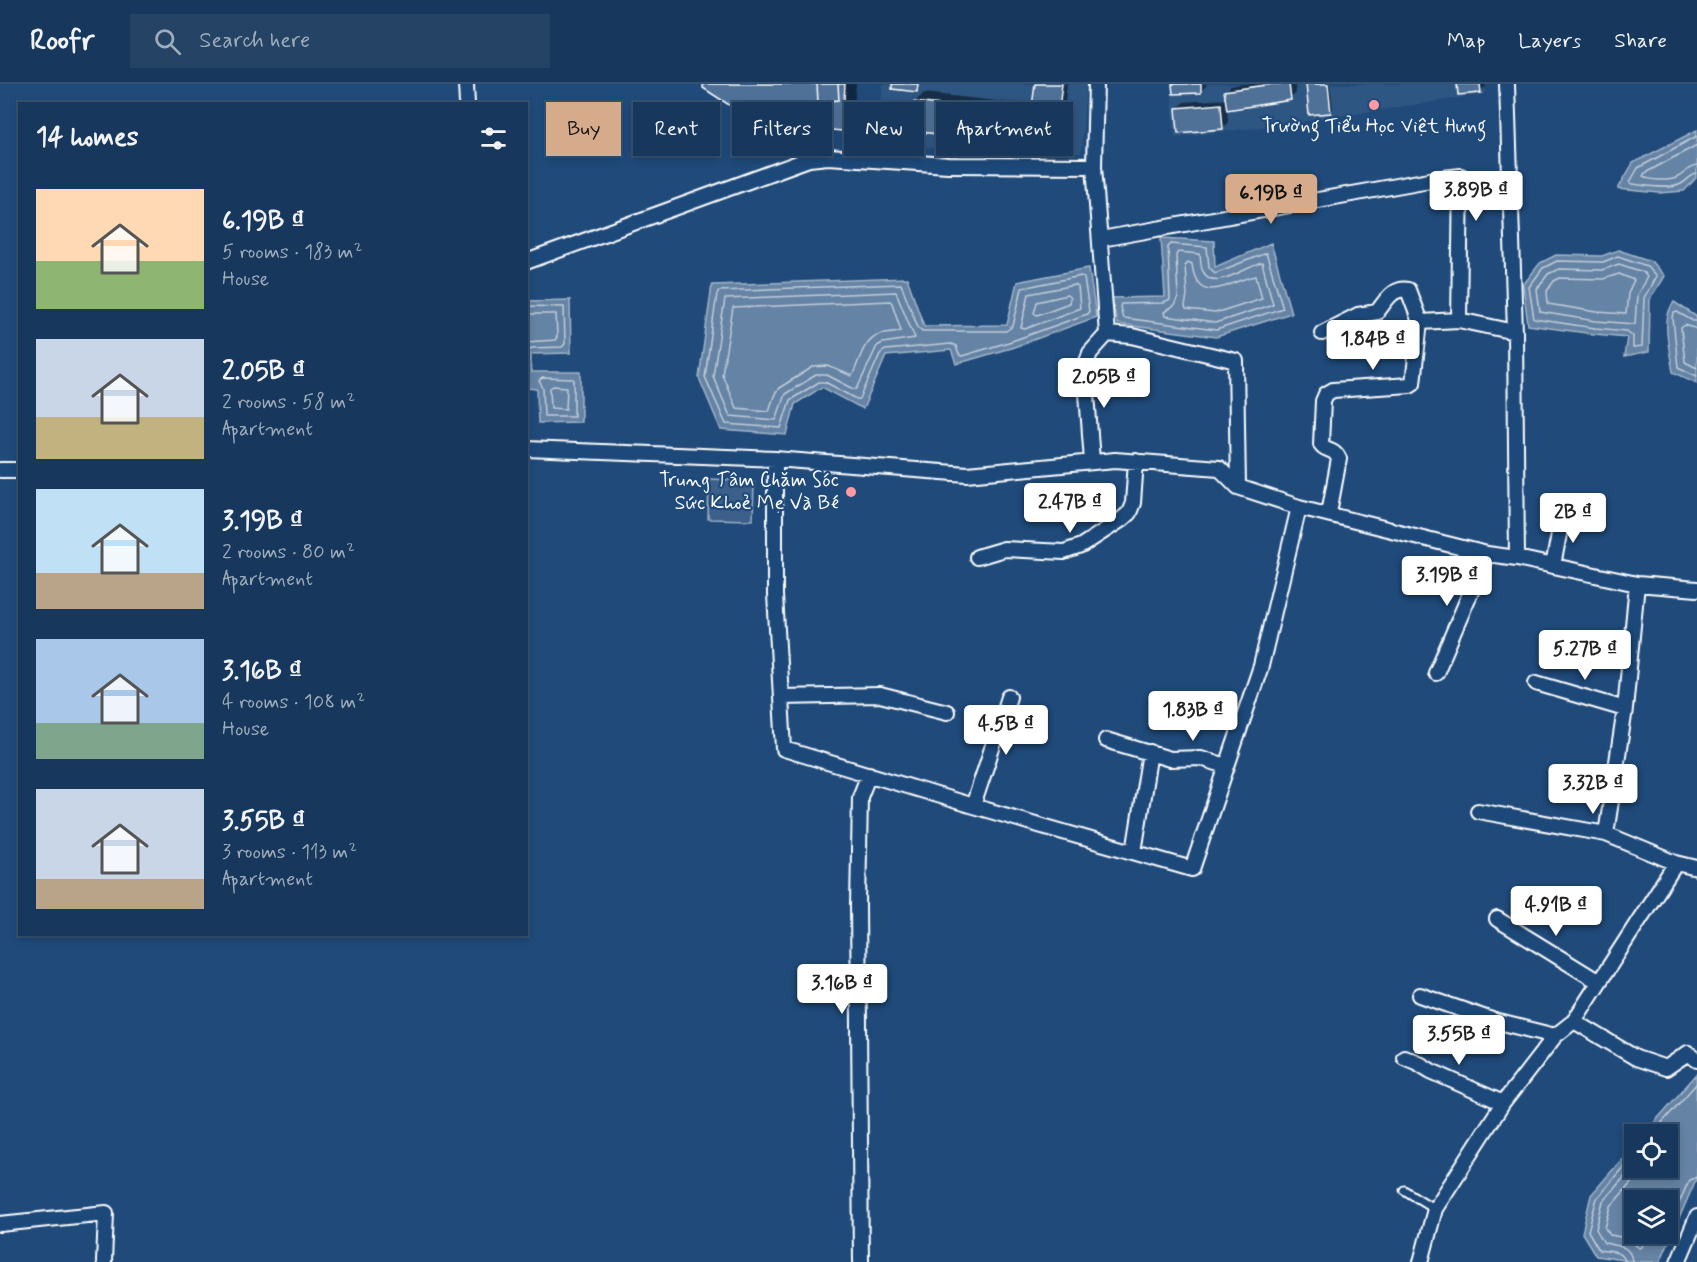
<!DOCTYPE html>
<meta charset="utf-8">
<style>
body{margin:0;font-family:Mynerve,sans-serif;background:#244365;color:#f1f3f6;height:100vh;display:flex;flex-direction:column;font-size:22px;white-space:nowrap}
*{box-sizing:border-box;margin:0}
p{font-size:20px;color:#9eacbb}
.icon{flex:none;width:33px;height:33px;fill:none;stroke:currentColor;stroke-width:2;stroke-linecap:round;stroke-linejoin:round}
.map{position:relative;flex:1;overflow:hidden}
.details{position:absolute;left:18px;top:18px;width:510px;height:834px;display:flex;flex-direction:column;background:#17385c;border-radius:0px;box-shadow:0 3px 9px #0003,0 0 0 2px #365272}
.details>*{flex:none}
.top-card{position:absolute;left:546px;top:18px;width:570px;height:54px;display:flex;gap:12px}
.controls{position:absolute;left:1624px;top:1040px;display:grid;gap:12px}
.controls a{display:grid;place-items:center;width:54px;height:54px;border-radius:0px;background:#17385c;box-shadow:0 3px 9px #0003,0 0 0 2px #365272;font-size:30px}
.price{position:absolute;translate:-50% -51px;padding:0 14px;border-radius:6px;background:#fff;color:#222;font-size:20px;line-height:39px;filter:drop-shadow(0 2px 3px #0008)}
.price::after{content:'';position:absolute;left:50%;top:36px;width:18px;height:14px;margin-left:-9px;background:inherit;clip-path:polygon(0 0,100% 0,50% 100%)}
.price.active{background:#d6ab8b;color:#111}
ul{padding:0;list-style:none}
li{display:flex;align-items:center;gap:18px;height:150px;padding:0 18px}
li span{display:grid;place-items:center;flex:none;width:168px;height:120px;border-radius:0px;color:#555}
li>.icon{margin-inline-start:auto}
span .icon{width:72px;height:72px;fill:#fffc;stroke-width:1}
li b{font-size:26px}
h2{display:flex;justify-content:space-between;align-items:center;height:72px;padding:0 18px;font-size:26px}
.chip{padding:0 21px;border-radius:0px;background:#17385c;box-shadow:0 3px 9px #0003,0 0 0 2px #365272;font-size:21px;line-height:54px}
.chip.active{background:#d6ab8b;color:#111}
header{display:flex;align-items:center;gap:36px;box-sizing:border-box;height:84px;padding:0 30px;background:#17385c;border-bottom:2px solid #365272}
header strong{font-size:28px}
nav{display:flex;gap:33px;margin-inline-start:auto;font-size:21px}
.search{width:420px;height:54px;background:#244365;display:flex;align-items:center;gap:15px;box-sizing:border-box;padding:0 21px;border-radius:0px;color:#9eacbb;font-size:22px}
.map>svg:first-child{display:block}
.built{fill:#2e5683}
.green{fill:#3c618b;stroke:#9eb0c5;stroke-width:1.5}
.water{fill:#6583a4;stroke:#a3b5c8;stroke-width:1.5;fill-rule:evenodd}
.shadow{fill:#0007}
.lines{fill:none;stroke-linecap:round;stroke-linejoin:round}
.shore{stroke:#c1cddb;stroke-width:1.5}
.building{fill:#507197;stroke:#fff;stroke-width:1.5}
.lane-casing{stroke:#fff;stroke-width:11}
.street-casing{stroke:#fff;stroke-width:18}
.lane{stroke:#1f4a7a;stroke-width:7}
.street{stroke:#1f4a7a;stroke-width:14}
.poi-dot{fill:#ff9aa2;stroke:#1f4a7a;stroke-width:2}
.labels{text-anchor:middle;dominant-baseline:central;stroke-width:4.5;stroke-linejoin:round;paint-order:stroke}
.poi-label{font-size:20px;fill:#fff;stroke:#1f4a7a}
</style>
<header>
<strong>Roofr</strong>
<div class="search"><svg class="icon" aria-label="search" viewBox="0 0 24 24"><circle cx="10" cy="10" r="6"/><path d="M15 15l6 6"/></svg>Search here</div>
<nav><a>Map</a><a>Layers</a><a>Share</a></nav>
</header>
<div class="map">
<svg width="1697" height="1178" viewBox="0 0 1697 1178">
<rect width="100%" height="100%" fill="#1f4a7a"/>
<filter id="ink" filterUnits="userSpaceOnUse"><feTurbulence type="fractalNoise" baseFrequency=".0167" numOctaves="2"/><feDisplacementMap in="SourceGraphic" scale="12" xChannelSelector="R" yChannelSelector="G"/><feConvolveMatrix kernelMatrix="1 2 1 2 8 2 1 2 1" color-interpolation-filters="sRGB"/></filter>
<g filter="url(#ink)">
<path class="built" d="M 883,0 L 1086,0 L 1081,69 L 876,62 Z
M 1171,0 L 1485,0 L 1485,10 L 1288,40 L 1175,53 Z"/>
<path class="green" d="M 709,395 L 754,397 L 753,436 L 708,435 Z"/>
<path class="water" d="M 1697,46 L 1697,93 L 1684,107 L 1660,109 L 1618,105 L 1633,79 Z
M 1161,154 L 1214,157 L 1215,183 L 1271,159 L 1291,229 L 1216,253 L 1117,240 L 1112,214 L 1165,213 Z
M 1618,166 L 1651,177 L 1664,192 L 1650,215 L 1649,268 L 1624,273 L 1627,253 L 1594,250 L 1528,241 L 1523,201 L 1540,179 L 1556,171 L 1602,172 Z
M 1089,184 L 1096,233 L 1014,263 L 956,280 L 951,266 L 886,272 L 863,325 L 822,303 L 795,320 L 787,351 L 721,346 L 699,294 L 712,201 L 907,194 L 924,242 L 1007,241 L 1017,198 Z
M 570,216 L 571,269 L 531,270 L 531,288 L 581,288 L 581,338 L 538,339 L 537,305 L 527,304 L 527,217 Z
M 1674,218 L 1697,233 L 1697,299 L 1673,288 C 1670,267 1660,235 1674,218 Z
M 1696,991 L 1697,1093 L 1660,1178 L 1637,1178 L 1596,1172 L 1582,1149 L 1591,1111 L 1635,1060 L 1635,1083 L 1668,1083 L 1668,1050 L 1644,1050 ZM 1635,1116 L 1668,1116 L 1668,1149 L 1635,1149 Z"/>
<path class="shadow" d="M 705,0 L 856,0 L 853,33 L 841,46 Z
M 1036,0 L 1067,0 L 1064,26 L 1058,32 Z
M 1174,0 L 1206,0 L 1207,1 L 1201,7 Z
M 1243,0 L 1295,0 L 1296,9 L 1290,15 L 1227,24 L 1228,38 L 1223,44 L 1178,24 L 1184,18 L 1227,15 L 1226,7 L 1231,2 Z
M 1309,0 L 1330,0 L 1333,25 L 1331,27 Z
M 1458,0 L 1485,0 L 1486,2 L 1480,8 Z
M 924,9 L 1025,20 L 1022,47 L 1013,56 L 915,18 Z
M 1055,41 L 1066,41 L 1066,55 L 1063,57 L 1053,43 Z"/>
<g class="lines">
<path class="shore" d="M 1697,52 L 1638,84 L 1630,98 L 1632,100 C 1645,102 1670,106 1681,100 C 1688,97 1689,91 1697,90
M 1697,61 L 1645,89 L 1643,92 C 1650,97 1668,97 1676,94 C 1685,91 1686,83 1697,82
M 1171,160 L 1207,163 L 1209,183 L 1215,189 L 1266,169 L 1283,224 L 1216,246 L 1123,234 L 1120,223 L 1121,220 L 1164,219 L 1170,216 L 1168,163 Z
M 1178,168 L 1200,170 C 1201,176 1200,184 1204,189 C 1215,207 1247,182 1262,179 L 1273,220 L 1215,239 L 1165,232 L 1164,228 L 1174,222 L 1178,214 L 1176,171 Z
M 1618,172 L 1647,182 L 1656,192 L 1644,214 L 1642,263 L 1633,264 L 1633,252 L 1627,247 L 1595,244 L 1534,235 L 1529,203 L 1543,184 L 1557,177 L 1603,178 Z
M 1188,178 L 1192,180 C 1197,226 1234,195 1256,192 L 1262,214 L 1215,229 L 1186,226 L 1185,223 L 1187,211 L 1185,181 Z
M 1619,180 L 1643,188 L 1647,193 L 1637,211 L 1635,240 L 1596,237 L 1540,228 L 1537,205 L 1548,190 L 1559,185 L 1602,186 Z
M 1619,190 L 1634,196 L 1628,209 L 1626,230 L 1597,228 L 1548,220 L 1547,207 L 1554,197 L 1560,194 L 1603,195 Z
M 1081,192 L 1084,194 L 1089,227 L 1087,230 L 1012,257 L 962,272 L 959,271 L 956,262 L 951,260 L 885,266 L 880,270 L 860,315 L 857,315 L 825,298 L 819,298 L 790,316 L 781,344 L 726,340 L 705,293 L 717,210 L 719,207 L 901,200 L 918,243 L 922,247 L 1006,247 L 1013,242 L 1022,204 Z
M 1075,201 L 1078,203 L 1080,224 L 1025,245 L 1021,244 L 1029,210 Z
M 896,208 L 915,254 L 883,259 L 877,262 L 857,305 L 854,305 L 827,291 L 816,291 L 785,310 L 776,336 L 730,332 L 713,292 L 725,215 Z
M 1067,211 L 1070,214 L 1069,219 L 1037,231 L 1034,229 L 1037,218 Z
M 890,217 L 892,219 L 901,246 C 894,249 885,248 877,251 C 862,258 859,279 852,292 L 828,282 L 813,283 L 779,304 L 774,312 L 769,327 L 736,324 L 722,290 L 733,224 Z
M 526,222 L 564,223 L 565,260 L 562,263 L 532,264 L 526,267
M 526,230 L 556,230 L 557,253 L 555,256 L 526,258
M 1697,237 L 1693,237 L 1677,228 L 1674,229 L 1673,234 L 1678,283 L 1697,292
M 1697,245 L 1685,241 L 1681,244 L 1685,278 L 1697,284
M 542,294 L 574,295 L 574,332 L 544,332 L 543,304 L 539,297 Z
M 553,302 L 567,303 L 566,325 L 551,324 L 550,304 Z
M 1652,1050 L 1697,999
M 1645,1083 L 1611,1122 L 1605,1144 L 1610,1151 L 1627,1154 L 1639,1164 L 1642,1163 L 1648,1149
M 1668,1145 L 1689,1096 L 1697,1093
M 1625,1178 C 1624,1166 1609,1168 1599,1166 L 1588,1147 L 1597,1114 L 1635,1069
M 1632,1178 C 1631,1161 1618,1162 1604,1159 L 1596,1145 L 1603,1117 L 1635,1081"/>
</g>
<path class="building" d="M 703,0 L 845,0 L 842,47 L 757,39 L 703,4 Z
M 817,0 L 838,0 L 839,16 L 818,18 Z
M 892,0 L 918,0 L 917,8 L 892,5 Z
M 1035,0 L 1062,0 L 1058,33 L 1031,30 Z
M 1172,0 L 1201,0 L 1201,9 L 1173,10 Z
M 1273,0 L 1289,0 L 1291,16 L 1227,26 L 1224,7 Z
M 1306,0 L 1328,0 L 1331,29 L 1309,31 Z
M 1457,0 L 1480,0 L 1481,9 L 1458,11 Z
M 913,18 L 1017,29 L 1013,58 L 910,47 Z
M 1221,20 L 1223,45 L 1178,49 L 1176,24 Z
M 1051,42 L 1064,43 L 1064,59 L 1051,59 Z"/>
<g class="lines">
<g class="lane-casing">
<path id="lane" d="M 1404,1106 L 1435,1125"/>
</g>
<g class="street-casing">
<path id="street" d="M 466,0 L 467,20
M 1096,0 L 1094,82 L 1107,250
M 1507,0 L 1515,248 L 1517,474
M 1101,155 L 1435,95 L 1461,92 L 1459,236
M 526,178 L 809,75 L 828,73 L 948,81 L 1094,82
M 1322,249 L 1358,231 L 1377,228 C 1386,217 1392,203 1408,206 L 1420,238
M 526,365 L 775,375 L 967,390 L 1115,376 L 1219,384 L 1238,403 L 1299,423 L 1487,470 L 1517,474 L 1637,500 L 1697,505
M 775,375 L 775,511 L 784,665 L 973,722 L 1192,785 L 1261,582 L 1299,423
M 1092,377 L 1085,283 L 1090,269 L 1107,250 L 1132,252 L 1236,277 L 1238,403
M 0,386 L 20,386
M 1329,429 L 1339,375 C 1334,363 1326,368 1321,360 L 1323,317 L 1326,310 L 1333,306 L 1410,301 L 1413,299 L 1420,238 L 1459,236 L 1515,248
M 977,473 L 1004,465 L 1064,468 L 1081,462 L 1121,436 L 1129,429 L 1133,419 L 1136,377
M 1553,482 L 1562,434
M 1436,589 L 1487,470
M 1536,599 L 1625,625
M 781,613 L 880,611 L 947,628
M 1106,656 L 1170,675 L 1201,674 L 1226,682
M 973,722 L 1009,613
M 1478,727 L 1606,750 L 1676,779 L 1697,784
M 1606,750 L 1625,625 L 1637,500
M 1134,768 L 1150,668
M 1497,835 L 1599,898
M 1420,911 L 1495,937 L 1555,952
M 1574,937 L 1636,974 L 1666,984 L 1688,969 L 1697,976
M 1404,973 L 1418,979 L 1431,987 L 1503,1019
M 0,1140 L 106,1129 L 104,1178
M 861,1178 L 858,821 L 860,713 L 869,690
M 1421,1178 L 1435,1125 L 1503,1019 L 1555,952 L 1574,937 L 1676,779
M 1678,1178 L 1697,1133"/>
</g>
<use href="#lane" class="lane"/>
<use href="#street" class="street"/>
</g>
</g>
<g class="poi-dot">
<circle cx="1374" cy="21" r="6"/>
<circle cx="851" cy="408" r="6"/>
</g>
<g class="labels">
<g class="poi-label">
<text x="1374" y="42">Trường Tiểu Học Việt Hưng</text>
<text x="839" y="396" text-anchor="end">Trung Tâm Chăm Sóc<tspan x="839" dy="23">Sức Khoẻ Mẹ Và Bé</tspan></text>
</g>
</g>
</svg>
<div class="controls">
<a><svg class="icon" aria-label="locate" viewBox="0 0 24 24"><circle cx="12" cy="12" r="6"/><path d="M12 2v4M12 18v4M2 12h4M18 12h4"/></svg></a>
<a><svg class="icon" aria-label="layers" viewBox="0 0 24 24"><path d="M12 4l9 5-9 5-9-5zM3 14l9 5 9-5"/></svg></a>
</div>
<b class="price" style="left:1476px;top:138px">3.89B ₫</b>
<b class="price active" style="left:1271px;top:141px">6.19B ₫</b>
<b class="price" style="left:1373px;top:287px">1.84B ₫</b>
<b class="price" style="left:1104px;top:325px">2.05B ₫</b>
<b class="price" style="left:1070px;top:450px">2.47B ₫</b>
<b class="price" style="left:1573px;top:460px">2B ₫</b>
<b class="price" style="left:1447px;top:523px">3.19B ₫</b>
<b class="price" style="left:1585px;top:597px">5.27B ₫</b>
<b class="price" style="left:1193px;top:658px">1.83B ₫</b>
<b class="price" style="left:1006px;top:672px">4.5B ₫</b>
<b class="price" style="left:1593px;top:731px">3.32B ₫</b>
<b class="price" style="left:1556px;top:853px">4.91B ₫</b>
<b class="price" style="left:842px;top:931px">3.16B ₫</b>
<b class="price" style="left:1459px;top:982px">3.55B ₫</b>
<div class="top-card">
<a class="chip active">Buy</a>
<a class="chip">Rent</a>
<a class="chip">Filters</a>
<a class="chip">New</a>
<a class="chip">Apartment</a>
</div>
<section class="details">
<h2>14 homes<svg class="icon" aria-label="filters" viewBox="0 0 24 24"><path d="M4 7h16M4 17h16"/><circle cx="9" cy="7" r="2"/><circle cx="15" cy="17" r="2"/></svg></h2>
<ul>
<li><span style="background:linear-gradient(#ffd9b3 60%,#8fb573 0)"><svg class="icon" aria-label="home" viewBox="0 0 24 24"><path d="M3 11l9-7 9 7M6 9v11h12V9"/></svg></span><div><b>6.19B ₫</b><p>5 rooms · 183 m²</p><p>House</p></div></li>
<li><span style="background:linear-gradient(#c9d6e8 65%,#c2b280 0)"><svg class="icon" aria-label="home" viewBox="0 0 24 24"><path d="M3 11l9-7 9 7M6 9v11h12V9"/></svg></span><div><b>2.05B ₫</b><p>2 rooms · 58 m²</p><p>Apartment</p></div></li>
<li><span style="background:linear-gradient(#bfe0f5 70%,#b9a48a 0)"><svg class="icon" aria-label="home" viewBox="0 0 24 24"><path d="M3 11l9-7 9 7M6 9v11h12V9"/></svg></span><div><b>3.19B ₫</b><p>2 rooms · 80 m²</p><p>Apartment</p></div></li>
<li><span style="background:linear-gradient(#a9c7e8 70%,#7fa58c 0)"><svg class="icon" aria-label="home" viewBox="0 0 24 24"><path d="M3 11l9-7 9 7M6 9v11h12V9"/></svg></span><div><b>3.16B ₫</b><p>4 rooms · 108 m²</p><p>House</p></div></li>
<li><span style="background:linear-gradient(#c9d6e8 75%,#b9a48a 0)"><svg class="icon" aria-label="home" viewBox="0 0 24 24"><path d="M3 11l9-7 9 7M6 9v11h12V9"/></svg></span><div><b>3.55B ₫</b><p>3 rooms · 113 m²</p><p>Apartment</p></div></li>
</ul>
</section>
</div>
